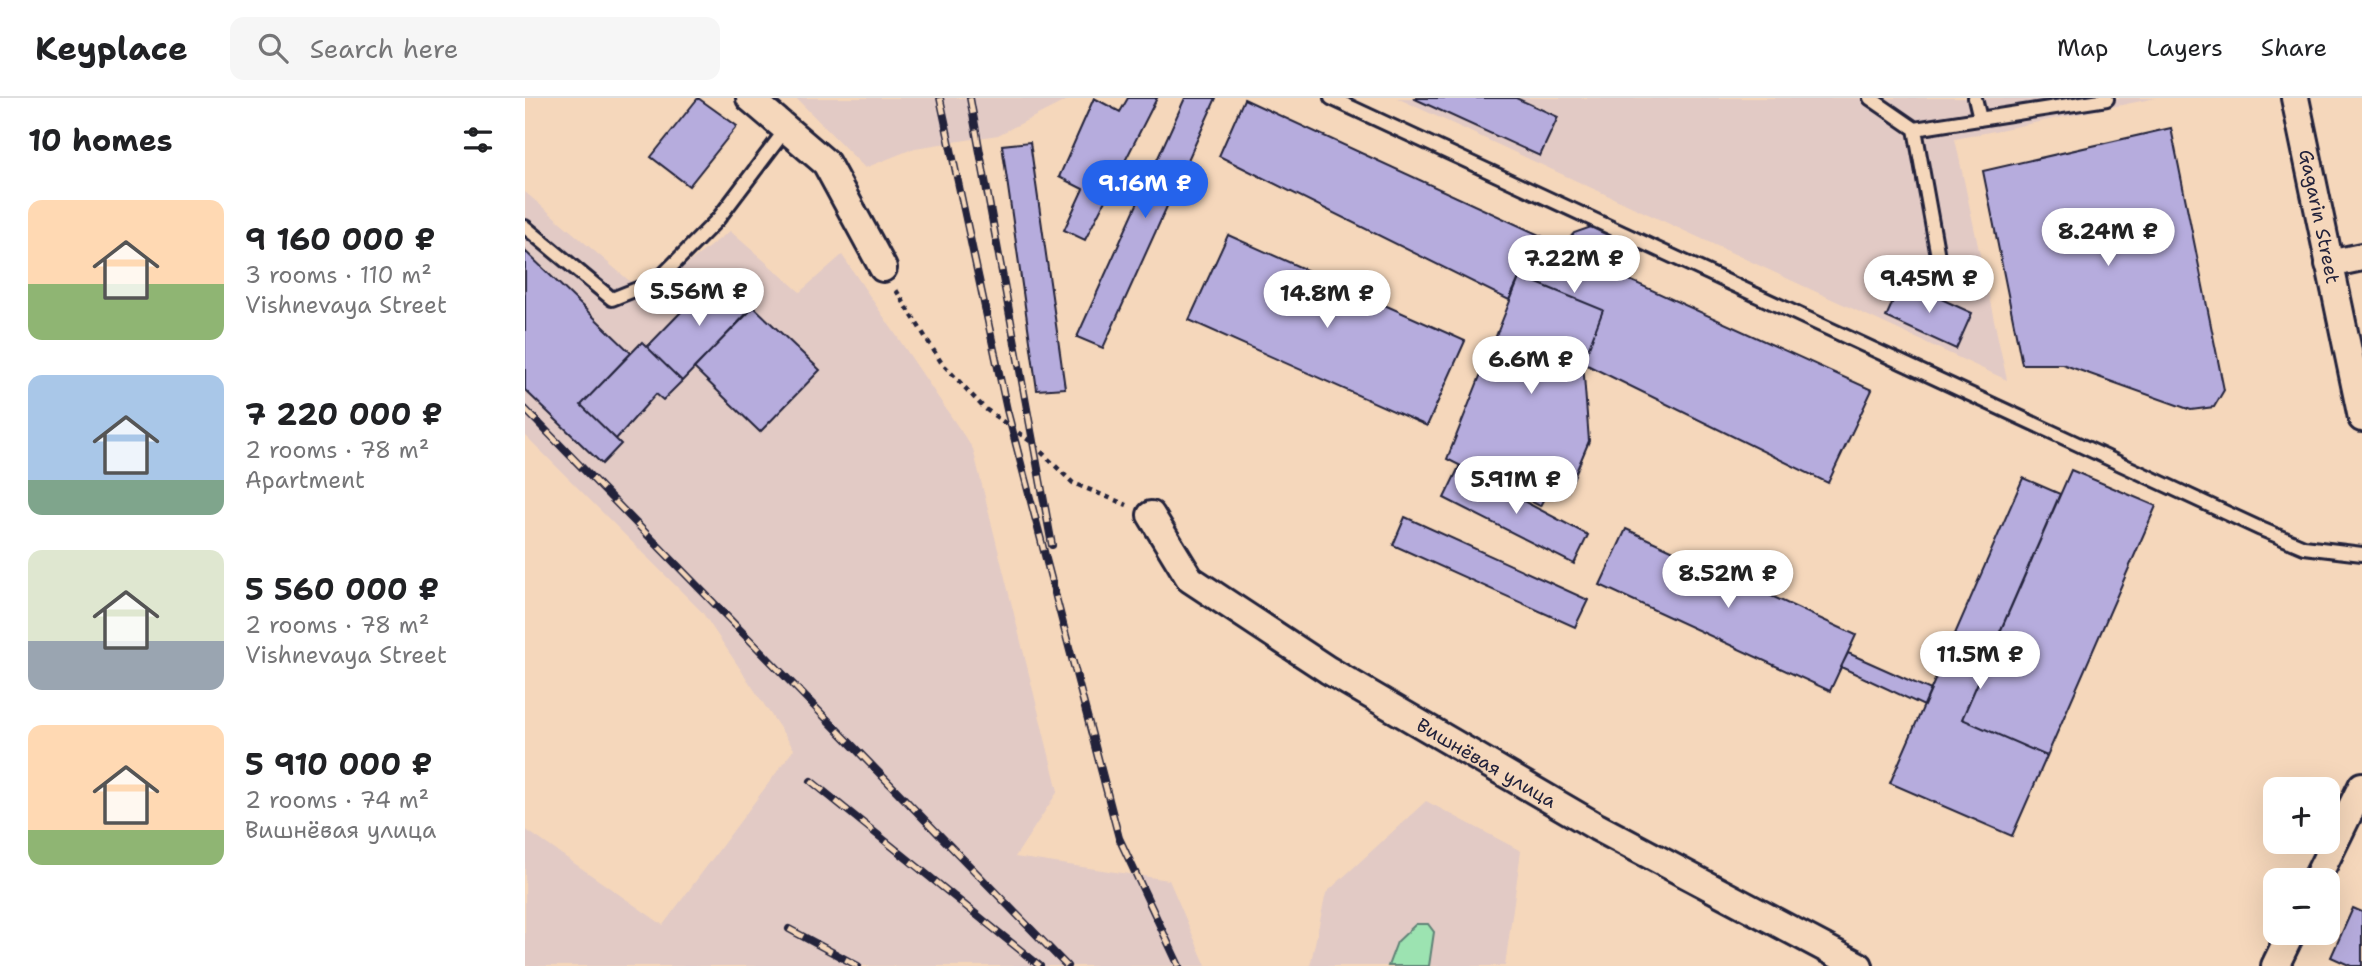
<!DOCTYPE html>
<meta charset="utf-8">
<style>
body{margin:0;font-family:"Shantell Sans",sans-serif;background:#f6f6f6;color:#202124;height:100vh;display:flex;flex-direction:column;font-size:26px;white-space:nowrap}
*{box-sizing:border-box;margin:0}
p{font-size:23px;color:#757577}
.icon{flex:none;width:38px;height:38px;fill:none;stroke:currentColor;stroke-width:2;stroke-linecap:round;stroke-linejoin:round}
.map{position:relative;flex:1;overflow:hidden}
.sheet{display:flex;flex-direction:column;background:#fff;width:525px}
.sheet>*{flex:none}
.buttons{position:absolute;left:1738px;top:679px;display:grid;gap:14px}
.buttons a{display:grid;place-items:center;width:77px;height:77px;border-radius:14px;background:#fff;box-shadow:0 7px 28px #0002;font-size:35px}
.price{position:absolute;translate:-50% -60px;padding:0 16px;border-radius:24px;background:#fff;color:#222;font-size:23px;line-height:46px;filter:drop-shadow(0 2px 4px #0008)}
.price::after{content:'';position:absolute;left:50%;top:42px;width:21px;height:16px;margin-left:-10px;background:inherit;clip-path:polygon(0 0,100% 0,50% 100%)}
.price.active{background:#2563eb;color:#fff}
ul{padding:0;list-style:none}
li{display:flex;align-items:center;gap:21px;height:175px;padding:0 28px}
li span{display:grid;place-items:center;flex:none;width:196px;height:140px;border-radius:14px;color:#555}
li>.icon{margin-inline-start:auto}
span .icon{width:84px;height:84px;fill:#fffc;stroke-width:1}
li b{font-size:30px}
h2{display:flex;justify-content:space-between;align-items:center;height:84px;padding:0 28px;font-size:30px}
header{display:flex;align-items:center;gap:42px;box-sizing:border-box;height:98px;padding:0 35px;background:#fff;border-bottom:2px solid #e0e0e0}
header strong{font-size:33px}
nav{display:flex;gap:38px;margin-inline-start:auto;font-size:24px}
.search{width:490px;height:63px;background:#f6f6f6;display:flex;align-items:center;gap:18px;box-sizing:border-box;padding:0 24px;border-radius:14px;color:#757577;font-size:26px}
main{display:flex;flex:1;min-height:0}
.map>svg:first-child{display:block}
.built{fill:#e2cac5}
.green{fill:#9ce3b1;stroke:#5f8276;stroke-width:2}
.building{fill:#b6acdd;stroke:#22223b;stroke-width:2}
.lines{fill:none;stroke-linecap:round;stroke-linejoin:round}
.service-casing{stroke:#22223b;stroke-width:18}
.minor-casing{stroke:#22223b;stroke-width:32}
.path{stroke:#22223b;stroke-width:4.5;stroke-dasharray:5 5;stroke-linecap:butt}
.service{stroke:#f5d7bb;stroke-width:12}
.minor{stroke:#f5d7bb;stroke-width:26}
.rail-casing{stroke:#22223b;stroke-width:8}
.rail{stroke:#f5d7bb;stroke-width:5;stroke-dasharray:16;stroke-linecap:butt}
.labels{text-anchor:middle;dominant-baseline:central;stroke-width:7;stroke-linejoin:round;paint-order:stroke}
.street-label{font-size:19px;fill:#22223b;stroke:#f5d7bb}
</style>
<header>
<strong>Keyplace</strong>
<div class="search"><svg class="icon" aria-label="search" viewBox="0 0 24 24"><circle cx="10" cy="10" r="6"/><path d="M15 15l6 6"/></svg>Search here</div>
<nav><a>Map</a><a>Layers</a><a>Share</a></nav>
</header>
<main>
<section class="sheet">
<h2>10 homes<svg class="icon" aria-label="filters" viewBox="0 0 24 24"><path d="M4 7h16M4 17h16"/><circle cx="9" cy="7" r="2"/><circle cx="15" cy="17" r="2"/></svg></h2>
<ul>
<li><span style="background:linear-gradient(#ffd9b3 60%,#8fb573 0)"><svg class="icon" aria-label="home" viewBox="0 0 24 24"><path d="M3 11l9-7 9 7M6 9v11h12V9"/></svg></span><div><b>9 160 000 ₽</b><p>3 rooms · 110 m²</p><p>Vishnevaya Street</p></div></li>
<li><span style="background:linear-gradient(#a9c7e8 75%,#7fa58c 0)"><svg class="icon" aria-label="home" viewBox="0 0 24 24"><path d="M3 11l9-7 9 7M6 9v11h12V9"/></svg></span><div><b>7 220 000 ₽</b><p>2 rooms · 78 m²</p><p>Apartment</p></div></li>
<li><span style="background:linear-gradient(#dfe7d0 65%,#9aa5b1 0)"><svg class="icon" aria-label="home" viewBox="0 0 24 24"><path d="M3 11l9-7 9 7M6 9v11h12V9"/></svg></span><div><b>5 560 000 ₽</b><p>2 rooms · 78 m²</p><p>Vishnevaya Street</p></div></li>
<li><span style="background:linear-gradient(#ffd9b3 75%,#8fb573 0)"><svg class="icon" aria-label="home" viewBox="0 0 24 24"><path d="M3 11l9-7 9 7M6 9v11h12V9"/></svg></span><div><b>5 910 000 ₽</b><p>2 rooms · 74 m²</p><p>Вишнёвая улица</p></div></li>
</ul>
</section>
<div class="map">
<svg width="1837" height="868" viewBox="0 0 1837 868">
<rect width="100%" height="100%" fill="#f5d7bb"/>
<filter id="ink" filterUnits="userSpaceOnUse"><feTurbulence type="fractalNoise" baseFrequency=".0143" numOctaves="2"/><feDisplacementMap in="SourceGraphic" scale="14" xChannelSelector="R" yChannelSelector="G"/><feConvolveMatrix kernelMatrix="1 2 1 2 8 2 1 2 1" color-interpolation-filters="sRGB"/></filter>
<g filter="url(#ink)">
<path class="built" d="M 271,0 L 546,0 L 473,37 L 390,50 L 340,70 Z
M 872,0 L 1631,0 L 1430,41 L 1482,282 Z
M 0,94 L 121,197 L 205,133 L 275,194 L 317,157 L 448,351 L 533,693 L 490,759 L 644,782 L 681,868 L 0,868 L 0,731 L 138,827 L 269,651 L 177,514 L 0,337 Z
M 901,703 L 996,753 L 980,868 L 785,868 L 801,795 Z"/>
<path class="green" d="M 891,826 L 903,826 L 909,834 L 904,868 L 863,868 L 872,844 Z"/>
<path class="building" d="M 173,0 L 212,28 L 164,88 L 126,59 Z
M 569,0 L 595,14 L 603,0 L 632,0 L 560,142 L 539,132 L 558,91 L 534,79 Z
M 660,0 L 691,0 L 578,250 L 552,239 Z
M 888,0 L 991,0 L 1033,19 L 1015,58 Z
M 719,1 L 1038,148 L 1049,135 L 1069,128 L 1094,138 L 1103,162 L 1100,180 L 1347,292 L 1303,385 L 1058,265 L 1078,212 L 995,178 L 984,202 L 694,58 Z
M 1646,30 L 1699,292 L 1689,309 L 1666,312 L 1537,266 L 1497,266 L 1458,73 Z
M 505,44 L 540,290 L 512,292 L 477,47 Z
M 703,137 L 940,243 L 902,328 L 664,222 Z
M 0,153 L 106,255 L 56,307 L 96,346 L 77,366 L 0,292 Z
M 192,177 L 227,210 L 157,283 L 122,249 Z
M 995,178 L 1078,212 L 1058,265 L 1064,343 L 1043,393 L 1025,389 L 1015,408 L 922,361 Z
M 1377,183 L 1447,215 L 1431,251 L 1361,219 Z
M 229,209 L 295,272 L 235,334 L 169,270 Z
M 117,244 L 157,283 L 138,302 L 131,296 L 91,341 L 56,307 Z
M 934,369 L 1063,437 L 1049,466 L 919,400 Z
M 1546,372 L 1631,408 L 1522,658 L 1437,621 Z
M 1498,380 L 1535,396 L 1437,621 L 1522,658 L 1487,738 L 1365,685 Z
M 880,419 L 1063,502 L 1050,529 L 868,447 Z
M 1101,431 L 1331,537 L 1305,593 L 1075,487 Z
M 1323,555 L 1406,592 L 1399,608 L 1316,569 Z
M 1828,810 L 1837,814 L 1837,868 L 1826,868 L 1806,859 Z"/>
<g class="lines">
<g class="service-casing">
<path id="service" d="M 806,0 L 1736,431 L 1779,449 L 1837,456
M 1345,0 L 1390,31 L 1582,1
M 1450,0 L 1455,21
M 1390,31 L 1416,175
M 0,129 L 87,201 L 132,183 L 193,121 L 261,31"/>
</g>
<g class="minor-casing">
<g id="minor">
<path d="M 225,0 L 301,65 L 358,170"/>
<path id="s1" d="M 1770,0 L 1837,320"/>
<path d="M 1804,166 L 1837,159"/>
<path id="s2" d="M 626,417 L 665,481 L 803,572 L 1072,729 L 1334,868"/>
<path d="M 1791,782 L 1837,688"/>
<path d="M 1750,868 L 1766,835"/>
</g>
</g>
<path class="path" d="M 371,192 L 416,264 L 459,310 L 505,343 L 548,385 L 602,407"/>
<use href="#service" class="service"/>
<use href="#minor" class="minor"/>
<g class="rail-casing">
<path id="rail" d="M 415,0 L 482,312 L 594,740 L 654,868
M 445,0 L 527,447
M 0,311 L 542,868
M 286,683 L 515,868
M 264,831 L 333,868"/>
</g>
<use href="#rail" class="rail"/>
</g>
</g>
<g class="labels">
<g class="street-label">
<text stroke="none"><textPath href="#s1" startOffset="121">Gagarin Street</textPath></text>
<text stroke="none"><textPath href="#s2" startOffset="424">Вишнёвая улица</textPath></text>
</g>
</g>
</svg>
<div class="buttons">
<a>+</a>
<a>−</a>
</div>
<b class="price active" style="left:620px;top:122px">9.16M ₽</b>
<b class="price" style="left:1583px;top:170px">8.24M ₽</b>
<b class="price" style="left:1049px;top:197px">7.22M ₽</b>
<b class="price" style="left:1404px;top:217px">9.45M ₽</b>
<b class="price" style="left:174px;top:230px">5.56M ₽</b>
<b class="price" style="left:802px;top:232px">14.8M ₽</b>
<b class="price" style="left:1006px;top:298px">6.6M ₽</b>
<b class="price" style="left:991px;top:418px">5.91M ₽</b>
<b class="price" style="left:1203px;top:512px">8.52M ₽</b>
<b class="price" style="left:1455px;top:593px">11.5M ₽</b>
</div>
</main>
